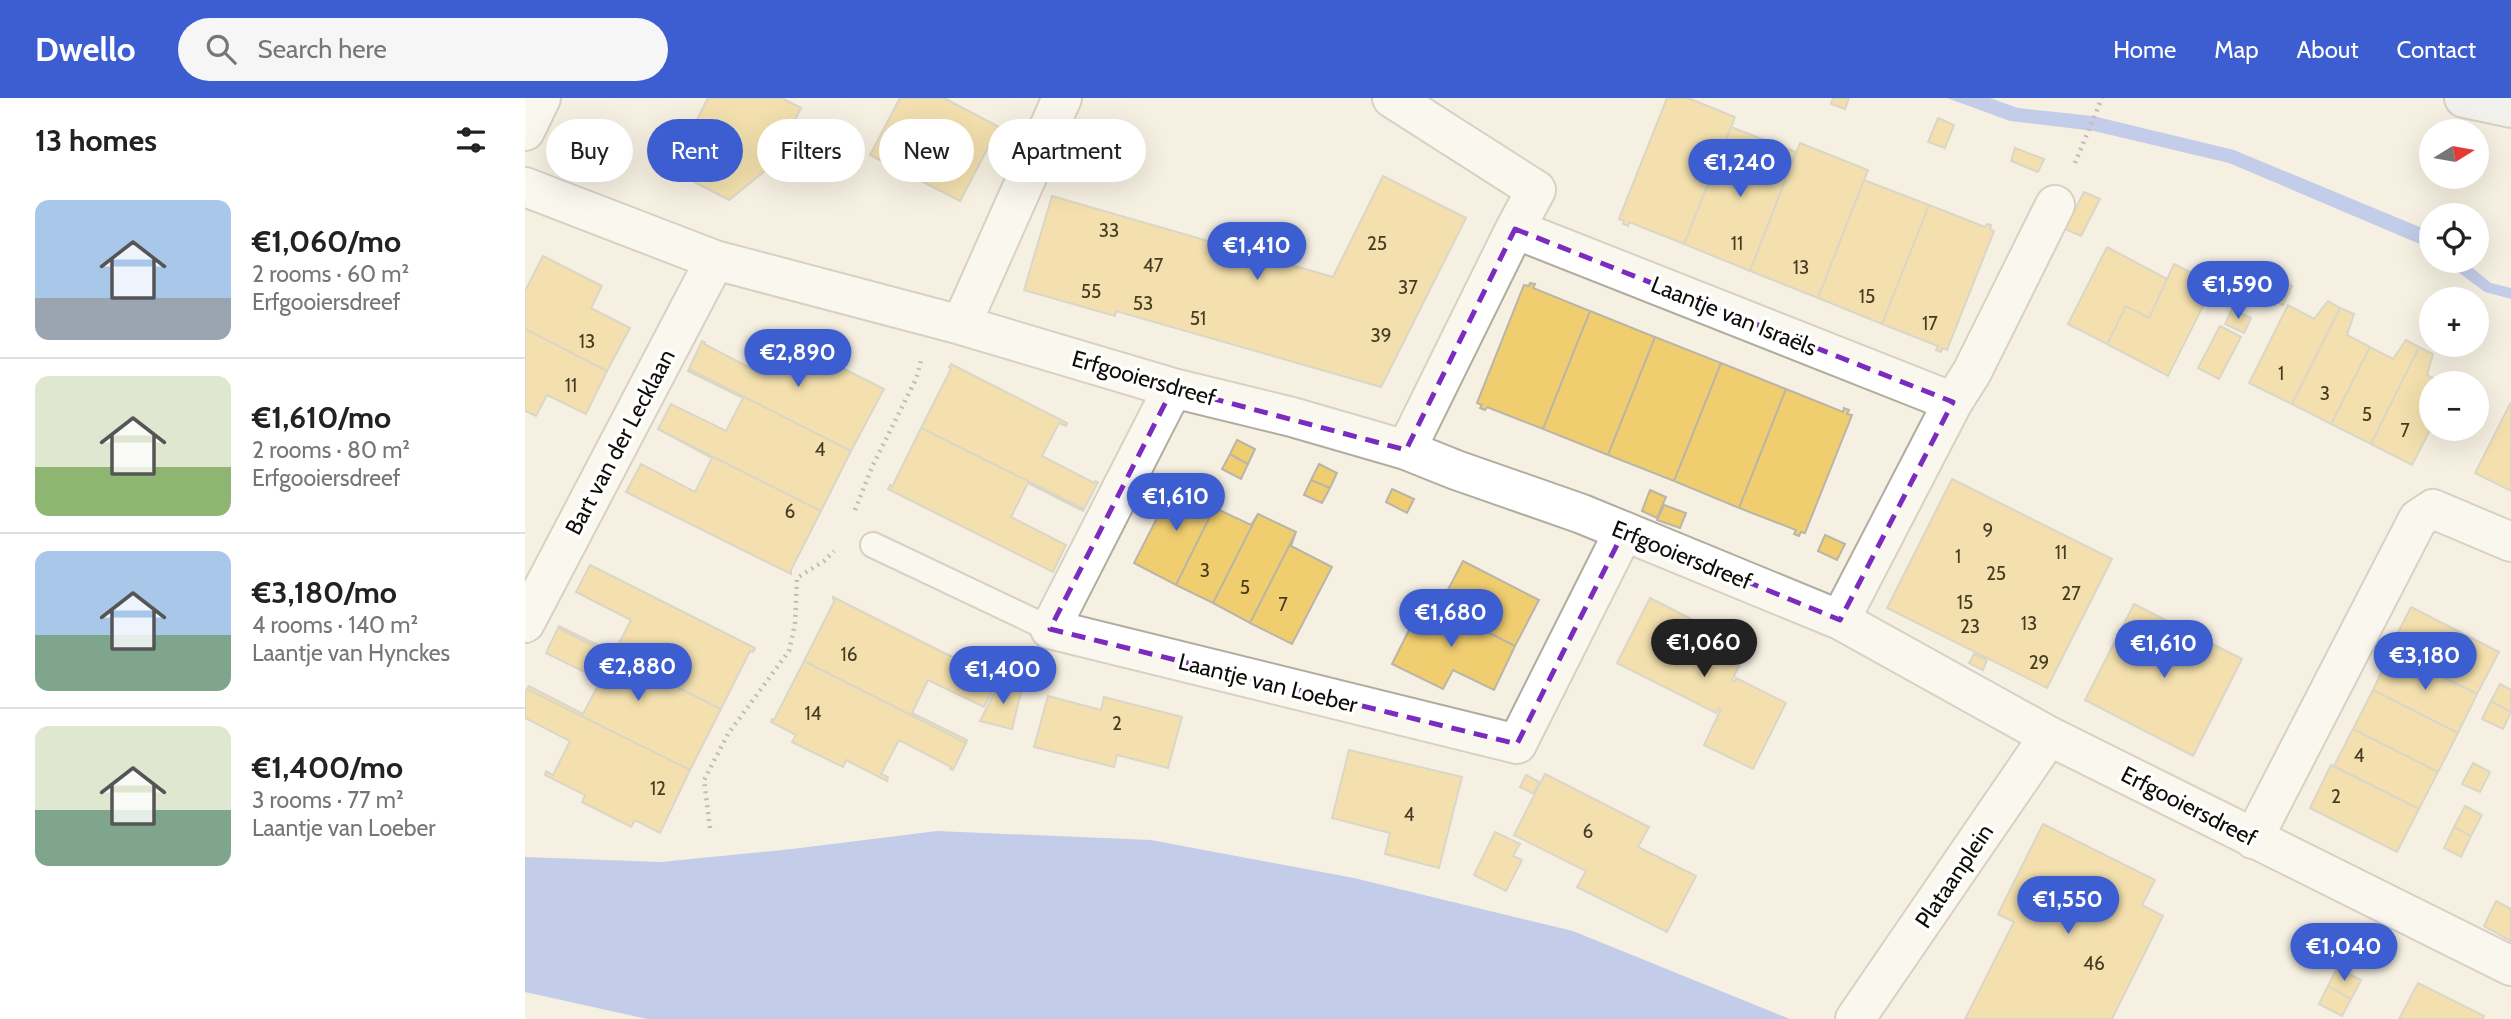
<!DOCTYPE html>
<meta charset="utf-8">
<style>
body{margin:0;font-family:Cabin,sans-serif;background:#f6f6f6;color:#222;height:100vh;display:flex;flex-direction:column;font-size:26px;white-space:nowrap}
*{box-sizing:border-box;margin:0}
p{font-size:23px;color:#767676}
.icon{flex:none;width:38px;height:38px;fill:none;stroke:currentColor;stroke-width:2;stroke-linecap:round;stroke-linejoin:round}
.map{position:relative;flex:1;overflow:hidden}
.details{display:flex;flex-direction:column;background:#fff;width:525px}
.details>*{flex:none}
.guide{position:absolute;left:21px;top:21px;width:665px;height:63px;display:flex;gap:14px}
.needle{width:46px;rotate:79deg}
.tools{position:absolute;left:1894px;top:21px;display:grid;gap:14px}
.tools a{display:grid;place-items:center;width:70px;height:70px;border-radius:50%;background:#fff;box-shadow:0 7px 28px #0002;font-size:35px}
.price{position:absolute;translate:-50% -60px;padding:0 16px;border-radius:24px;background:#3d5ed0;color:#fff;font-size:23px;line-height:46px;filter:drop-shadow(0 2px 4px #0008)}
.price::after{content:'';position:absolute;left:50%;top:42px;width:21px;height:16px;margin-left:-10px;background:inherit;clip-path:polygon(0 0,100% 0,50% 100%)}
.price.active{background:#222;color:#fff}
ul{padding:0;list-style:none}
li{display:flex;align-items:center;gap:21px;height:175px;padding:0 35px}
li+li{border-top:2px solid #e0e0e0}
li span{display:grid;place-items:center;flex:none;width:196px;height:140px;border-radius:14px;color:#555}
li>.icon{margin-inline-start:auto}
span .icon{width:84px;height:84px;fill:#fffc;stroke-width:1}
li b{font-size:30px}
h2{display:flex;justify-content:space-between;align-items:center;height:84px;padding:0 35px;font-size:30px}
.chip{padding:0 24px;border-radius:32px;background:#fff;box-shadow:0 7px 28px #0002;font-size:24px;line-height:63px}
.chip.active{background:#3d5ed0;color:#fff}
header{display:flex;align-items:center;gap:42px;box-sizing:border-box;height:98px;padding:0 35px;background:#3d5ed0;color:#fff}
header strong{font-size:33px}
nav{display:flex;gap:38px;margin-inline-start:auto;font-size:24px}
.search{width:490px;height:63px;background:#f6f6f6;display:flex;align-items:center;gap:18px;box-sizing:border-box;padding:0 24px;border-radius:38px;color:#767676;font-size:26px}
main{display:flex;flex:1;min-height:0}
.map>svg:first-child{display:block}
.water{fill:#85a3f2}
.building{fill:#f0cd6f;stroke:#b9b5a8;stroke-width:2}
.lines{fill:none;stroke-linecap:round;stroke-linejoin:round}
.lane-casing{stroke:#b1aca0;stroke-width:28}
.street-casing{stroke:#b1aca0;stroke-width:42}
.secondary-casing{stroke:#b1aca0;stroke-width:42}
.path{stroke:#837f76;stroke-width:4.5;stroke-dasharray:2 5;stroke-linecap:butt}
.lane{stroke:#fff;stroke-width:24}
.street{stroke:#fff;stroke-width:38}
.secondary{stroke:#ecf1fc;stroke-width:38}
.marked{fill:none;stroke:#7b2cbf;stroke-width:5;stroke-dasharray:14 9;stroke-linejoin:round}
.labels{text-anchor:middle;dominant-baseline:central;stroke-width:7;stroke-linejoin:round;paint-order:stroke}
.number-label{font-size:19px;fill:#463c22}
.street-label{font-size:23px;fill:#0e0c08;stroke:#fff}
</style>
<header>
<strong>Dwello</strong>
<div class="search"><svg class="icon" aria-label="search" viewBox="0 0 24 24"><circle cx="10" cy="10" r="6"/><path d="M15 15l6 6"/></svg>Search here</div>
<nav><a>Home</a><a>Map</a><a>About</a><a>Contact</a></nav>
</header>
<main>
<section class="details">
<h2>13 homes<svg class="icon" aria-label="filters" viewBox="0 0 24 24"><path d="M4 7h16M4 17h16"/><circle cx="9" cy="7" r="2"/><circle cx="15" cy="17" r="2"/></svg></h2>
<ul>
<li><span style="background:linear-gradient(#a9c7e8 70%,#9aa5b1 0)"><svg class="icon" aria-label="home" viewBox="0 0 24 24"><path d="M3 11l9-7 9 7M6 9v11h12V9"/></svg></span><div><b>€1,060/mo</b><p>2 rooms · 60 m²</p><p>Erfgooiersdreef</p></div></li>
<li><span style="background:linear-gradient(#dfe7d0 65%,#8fb573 0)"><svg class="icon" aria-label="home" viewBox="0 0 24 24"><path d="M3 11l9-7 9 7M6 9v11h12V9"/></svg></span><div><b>€1,610/mo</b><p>2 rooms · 80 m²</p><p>Erfgooiersdreef</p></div></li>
<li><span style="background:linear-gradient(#a9c7e8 60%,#7fa58c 0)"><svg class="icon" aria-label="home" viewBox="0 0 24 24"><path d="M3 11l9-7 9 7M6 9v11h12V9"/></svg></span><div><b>€3,180/mo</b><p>4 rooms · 140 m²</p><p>Laantje van Hynckes</p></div></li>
<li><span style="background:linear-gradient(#dfe7d0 60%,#7fa58c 0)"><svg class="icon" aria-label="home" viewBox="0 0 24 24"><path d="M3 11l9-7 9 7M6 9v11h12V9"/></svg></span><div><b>€1,400/mo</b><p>3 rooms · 77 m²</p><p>Laantje van Loeber</p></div></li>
</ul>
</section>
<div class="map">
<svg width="1986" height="921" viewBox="0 0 1986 921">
<rect width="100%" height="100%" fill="#f5f0e2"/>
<path class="water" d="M 1422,0 L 1465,0 L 1493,10 L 1568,18 L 1709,52 L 1902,132 L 1906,135 L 1906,153 L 1897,147 L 1704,65 L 1569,33 L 1485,23 Z
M 1918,163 L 1939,163 L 1966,185 L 1986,190 L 1986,201 L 1960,194 Z
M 412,733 L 626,742 L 829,780 L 1048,833 L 1265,921 L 122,921 L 0,894 L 0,759 L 136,764 L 267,751 Z"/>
<path class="building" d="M 183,0 L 257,0 L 276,10 L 246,68 L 204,102 L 146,72 Z
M 375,0 L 419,0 L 474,29 L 435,103 L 345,57 Z
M 1142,0 L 1163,0 L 1210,19 L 1159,146 L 1104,124 L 1103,128 L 1098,126 L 1099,123 L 1094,121 Z
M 1308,0 L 1324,0 L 1320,11 L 1306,6 Z
M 1413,20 L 1429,27 L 1420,50 L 1403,44 Z
M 1206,29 L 1271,54 L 1225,173 L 1159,146 Z
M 1275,45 L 1343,72 L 1293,200 L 1225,173 Z
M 1490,50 L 1519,61 L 1513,74 L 1486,63 Z
M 858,78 L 941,120 L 856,289 L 591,213 L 590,218 L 499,192 L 527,98 L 808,179 Z
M 1339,82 L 1404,107 L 1357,226 L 1293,200 Z
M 1559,94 L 1575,101 L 1556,138 L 1540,131 Z
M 1404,107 L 1460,129 L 1462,126 L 1466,127 L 1465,131 L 1469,133 L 1422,252 L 1417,250 L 1416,254 L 1411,252 L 1413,248 L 1357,226 Z
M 1582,149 L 1642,181 L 1624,220 L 1601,208 L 1582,246 L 1543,226 Z
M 18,158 L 77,188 L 66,210 L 105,230 L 82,273 L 0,231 L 0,193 Z
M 1649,166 L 1689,186 L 1643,278 L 1582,246 L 1601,208 L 1624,220 Z
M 1729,173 L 1742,183 L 1733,202 L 1720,192 Z
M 1751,180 L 1767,188 L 1758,207 L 1741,199 Z
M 1005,185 L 1010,186 L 1008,190 L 1065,213 L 1018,331 L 962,309 L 960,312 L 955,310 L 957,307 L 952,305 L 999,187 L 1004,188 Z
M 1803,203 L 1815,210 L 1767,306 L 1724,285 L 1763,207 L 1789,221 Z
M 1815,210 L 1829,216 L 1822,237 L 1845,249 L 1806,326 L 1767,306 Z
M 1707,211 L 1726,220 L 1719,235 L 1700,226 Z
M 1065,213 L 1130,239 L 1083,357 L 1018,331 Z
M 1695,228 L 1716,239 L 1694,281 L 1673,270 Z
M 0,231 L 82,273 L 61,316 L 22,297 L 11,318 L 0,313 Z
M 243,233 L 359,291 L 326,353 L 164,271 L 177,243 L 180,244 L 179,246 L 231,273 L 249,239 L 242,236 Z
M 1130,239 L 1196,265 L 1149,383 L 1083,357 Z
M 1881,242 L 1894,249 L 1846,346 L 1806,326 L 1845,249 L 1868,261 Z
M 1894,249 L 1908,256 L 1902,277 L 1917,285 L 1906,285 L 1906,330 L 1887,367 L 1846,346 Z
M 1196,265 L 1261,291 L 1214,410 L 1149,383 Z
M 426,266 L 542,325 L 541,328 L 534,325 L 517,358 L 569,385 L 570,383 L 573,384 L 559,411 L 396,330 L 426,271 L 424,269 Z
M 164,271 L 326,353 L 296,413 L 133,331 L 146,306 L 201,333 L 218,300 L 163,273 Z
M 1261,291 L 1318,314 L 1319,310 L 1324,312 L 1322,316 L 1327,317 L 1280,435 L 1276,434 L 1274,438 L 1269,436 L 1271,432 L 1214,410 Z
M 1985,306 L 1986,307 L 1986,393 L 1950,375 Z
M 396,330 L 559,411 L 558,413 L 503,385 L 486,419 L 541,447 L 528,474 L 363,391 L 365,387 L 367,389 Z
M 133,331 L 296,413 L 266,472 L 266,476 L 101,394 L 116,366 L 170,394 L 187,360 Z
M 712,342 L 730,351 L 723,366 L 705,356 Z
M 705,356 L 723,366 L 716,381 L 697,371 Z
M 794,366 L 812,375 L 805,390 L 786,382 Z
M 1427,381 L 1587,461 L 1522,590 L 1362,510 Z
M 786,382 L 805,390 L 797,405 L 779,397 Z
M 653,384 L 692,404 L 651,487 L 609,465 L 648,389 L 650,390 Z
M 867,391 L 889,401 L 882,415 L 861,404 Z
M 1125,392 L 1141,399 L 1132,420 L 1117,413 Z
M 692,404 L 694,405 L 690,410 L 726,427 L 733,416 L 688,505 L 651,487 Z
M 1139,407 L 1161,415 L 1155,430 L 1132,422 Z
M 733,416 L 771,434 L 725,525 L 688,505 Z
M 771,434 L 766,448 L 807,469 L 767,546 L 725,525 Z
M 1300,437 L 1320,446 L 1312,462 L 1293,453 Z
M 938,463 L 1014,502 L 990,548 L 899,502 L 900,499 L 915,507 Z
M 65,467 L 230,550 L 228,554 L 225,553 L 196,611 L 33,530 L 34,528 L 89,555 L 106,522 L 51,494 Z
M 308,499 L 473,582 L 459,609 L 403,582 L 387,615 L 442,642 L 441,645 L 279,563 L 309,504 Z
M 1125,500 L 1223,550 L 1207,582 L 1210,584 L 1211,580 L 1261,605 L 1228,671 L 1179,647 L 1196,611 L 1194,610 L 1191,615 L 1092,565 Z
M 899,502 L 990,548 L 969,592 L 928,572 L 918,591 L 867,566 Z
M 1609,506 L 1717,561 L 1668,658 L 1560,602 Z
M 1886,509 L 1974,554 L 1952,596 L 1864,552 Z
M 33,530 L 196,611 L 165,672 L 2,591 L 4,588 L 58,616 L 76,582 L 21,555 Z
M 1863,552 L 1952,596 L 1933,635 L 1848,592 L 1866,554 Z
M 1449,556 L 1462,562 L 1458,572 L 1444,565 Z
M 279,563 L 441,645 L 428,672 L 425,671 L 426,669 L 374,642 L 356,676 L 363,679 L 362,683 L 321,662 L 318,669 L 267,644 L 271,637 L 246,624 L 247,621 L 249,622 Z
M 475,584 L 497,590 L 487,631 L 455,623 Z
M 1975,586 L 1986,592 L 1986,614 L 1966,603 Z
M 2,591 L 165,672 L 135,735 L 110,722 L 106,729 L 57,704 L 60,697 L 20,677 L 21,673 L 28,677 L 45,643 L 0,620 L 0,595 Z
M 1848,592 L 1933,635 L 1913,674 L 1828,631 Z
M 523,598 L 576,612 L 579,599 L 657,619 L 643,670 L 592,657 L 589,669 L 509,649 Z
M 1966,603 L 1986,614 L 1978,631 L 1957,621 Z
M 1828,631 L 1913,674 L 1894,711 L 1809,668 Z
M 824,652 L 937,679 L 914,770 L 860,756 L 865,735 L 807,720 Z
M 1948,665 L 1965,674 L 1955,694 L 1937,686 Z
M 1806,667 L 1894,711 L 1872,754 L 1785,710 Z
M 1020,676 L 1124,729 L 1113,749 L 1171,778 L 1142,834 L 1052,789 L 1061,773 L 989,737 Z
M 1001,677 L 1014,684 L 1009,696 L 995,689 Z
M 1940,708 L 1957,717 L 1946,738 L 1929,729 Z
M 1518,726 L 1630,782 L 1617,807 L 1638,818 L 1587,921 L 1440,921 L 1489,824 L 1473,816 Z
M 1929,729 L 1946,738 L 1936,759 L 1919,750 Z
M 970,734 L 995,746 L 988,758 L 997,762 L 981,793 L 949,777 Z
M 1971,803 L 1986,811 L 1986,843 L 1959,828 Z
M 1812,870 L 1836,882 L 1826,901 L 1803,888 Z
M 1893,885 L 1959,918 L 1958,921 L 1874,921 Z
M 1803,888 L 1826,901 L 1817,918 L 1794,906 Z"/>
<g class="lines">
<g class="lane-casing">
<path id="lane" d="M 348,447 L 525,531"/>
</g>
<g class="street-casing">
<path id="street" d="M 867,0 L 1011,92 L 990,131
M 0,33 L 16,0
M 0,89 L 190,162 L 436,227 L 648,290 L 767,319 L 881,352 L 931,372 L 1057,416 L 1315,522 L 1524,638 L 1986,868
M 436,227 L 537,0
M 648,290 L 525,531 L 992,646 L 1099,433
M 1428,304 L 1447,274 L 1530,107
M 881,352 L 990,131 L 1428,304 L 1315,522
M 0,525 L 190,162
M 1728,741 L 1893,421 L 1908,411 L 1986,444
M 1330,921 L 1524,638"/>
</g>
<g class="secondary-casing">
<path id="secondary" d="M 1939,0 L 1986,10"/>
</g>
<path class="path" d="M 1550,65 L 1577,0
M 330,412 L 347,369 L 391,281 L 396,263
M 185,730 L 179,682 L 203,636 L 264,553 L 270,526 L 272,480 L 299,463 L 309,453"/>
<use href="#lane" class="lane"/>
<use href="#street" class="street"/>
<use href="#secondary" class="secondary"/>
</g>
<path d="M0 0H1986V921H0ZM 990,131 L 1428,304 L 1315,522 L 1099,433 L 992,646 L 525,531 L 648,290 L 881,352 Z" fill="#f5f0e2" fill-opacity=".55" fill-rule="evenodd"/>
<path class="marked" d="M 990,131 L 1428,304 L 1315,522 L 1099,433 L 992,646 L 525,531 L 648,290 L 881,352 Z"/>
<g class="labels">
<g class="number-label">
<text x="584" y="132">33</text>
<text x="852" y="145">25</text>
<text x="1212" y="145">11</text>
<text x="628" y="167">47</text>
<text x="1276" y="169">13</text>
<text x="883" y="189">37</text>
<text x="566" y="193">55</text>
<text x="1342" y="198">15</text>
<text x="618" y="205">53</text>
<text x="673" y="220">51</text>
<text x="1405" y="225">17</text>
<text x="856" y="237">39</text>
<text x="62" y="243">13</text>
<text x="1756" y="275">1</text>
<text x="46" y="287">11</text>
<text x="1800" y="295">3</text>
<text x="1842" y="316">5</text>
<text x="1880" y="332">7</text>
<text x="295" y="351">4</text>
<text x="265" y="413">6</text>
<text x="1463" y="432">9</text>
<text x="1536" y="454">11</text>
<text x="1433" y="458">1</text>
<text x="680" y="472">3</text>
<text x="1471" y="475">25</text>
<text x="720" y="489">5</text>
<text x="1546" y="495">27</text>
<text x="1440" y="504">15</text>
<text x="758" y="506">7</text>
<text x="1504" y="525">13</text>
<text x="1445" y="528">23</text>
<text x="324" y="556">16</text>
<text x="1514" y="564">29</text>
<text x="288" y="615">14</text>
<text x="592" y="625">2</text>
<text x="1834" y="657">4</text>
<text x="133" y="690">12</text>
<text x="1811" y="698">2</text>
<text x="884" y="716">4</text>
<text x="1063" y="733">6</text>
<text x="1569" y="865">46</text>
</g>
<g class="street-label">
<text transform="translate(1209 218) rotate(22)">Laantje van Israëls</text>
<text transform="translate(619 280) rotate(16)">Erfgooiersdreef</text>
<text transform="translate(95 344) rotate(-62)">Bart van der Lecklaan</text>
<text transform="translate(1157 457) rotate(22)">Erfgooiersdreef</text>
<text transform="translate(743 585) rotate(14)">Laantje van Loeber</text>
<text transform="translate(1664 708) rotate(27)">Erfgooiersdreef</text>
<text transform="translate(1429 778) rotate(-56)">Plataanplein</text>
</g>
</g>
</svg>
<div class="tools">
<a><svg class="needle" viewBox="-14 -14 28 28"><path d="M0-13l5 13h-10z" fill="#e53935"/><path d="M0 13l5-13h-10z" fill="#767676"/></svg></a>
<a><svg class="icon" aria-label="locate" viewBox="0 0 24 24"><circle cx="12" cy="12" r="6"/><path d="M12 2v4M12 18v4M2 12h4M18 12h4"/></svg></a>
<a>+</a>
<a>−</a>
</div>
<b class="price" style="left:1215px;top:101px">€1,240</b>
<b class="price" style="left:732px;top:184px">€1,410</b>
<b class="price" style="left:1713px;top:223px">€1,590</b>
<b class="price" style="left:273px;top:291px">€2,890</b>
<b class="price" style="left:651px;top:435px">€1,610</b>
<b class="price" style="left:926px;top:551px">€1,680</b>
<b class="price active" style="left:1179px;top:581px">€1,060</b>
<b class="price" style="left:1639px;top:582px">€1,610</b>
<b class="price" style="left:1900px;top:594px">€3,180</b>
<b class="price" style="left:113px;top:605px">€2,880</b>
<b class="price" style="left:478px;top:608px">€1,400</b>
<b class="price" style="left:1543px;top:838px">€1,550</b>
<b class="price" style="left:1819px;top:885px">€1,040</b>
<div class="guide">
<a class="chip">Buy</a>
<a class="chip active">Rent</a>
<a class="chip">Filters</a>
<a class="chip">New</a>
<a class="chip">Apartment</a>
</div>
</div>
</main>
